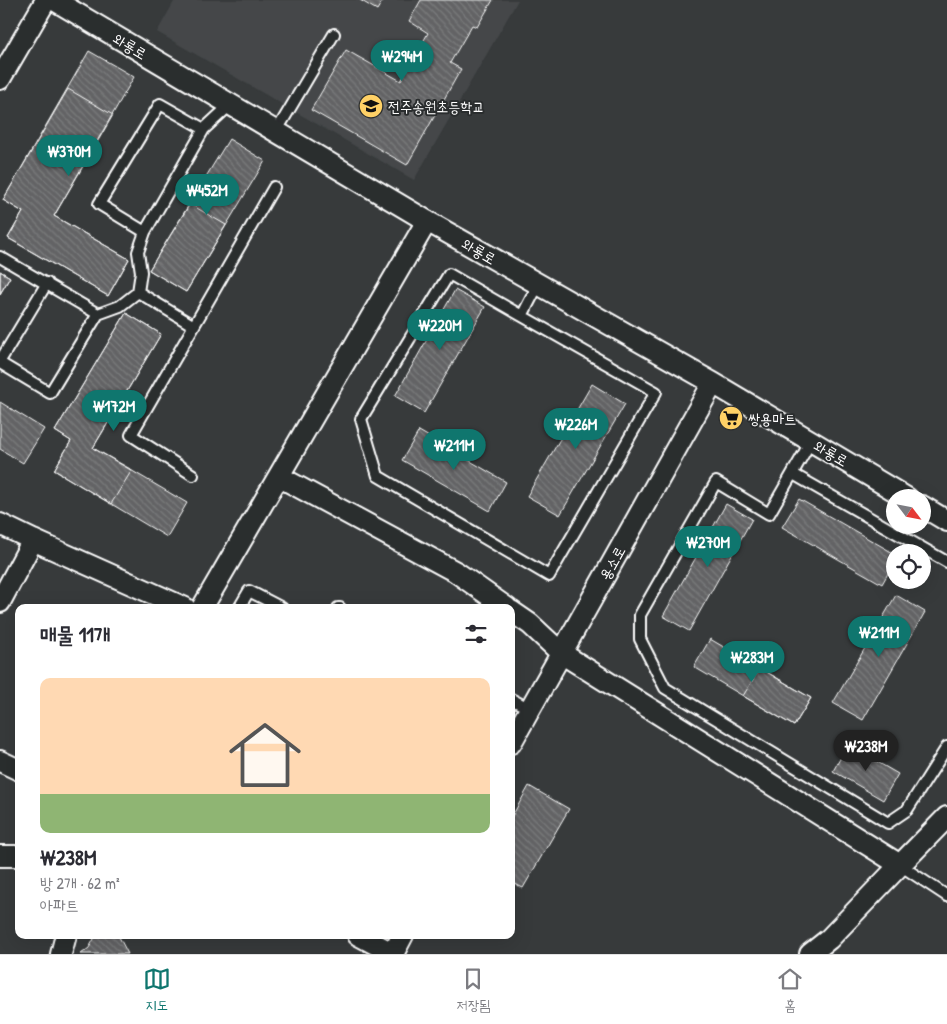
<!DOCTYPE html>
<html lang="ko">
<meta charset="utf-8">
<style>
body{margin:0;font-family:"Patrick Hand","Poor Story",sans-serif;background:#f7f7f7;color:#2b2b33;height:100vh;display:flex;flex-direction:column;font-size:19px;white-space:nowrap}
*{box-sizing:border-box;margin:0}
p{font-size:16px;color:#7c7c81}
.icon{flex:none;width:28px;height:28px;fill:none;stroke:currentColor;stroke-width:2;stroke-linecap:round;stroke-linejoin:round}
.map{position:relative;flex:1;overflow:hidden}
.details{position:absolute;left:15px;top:604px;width:500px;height:335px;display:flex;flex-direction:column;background:#fff;border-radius:10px;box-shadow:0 5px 20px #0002}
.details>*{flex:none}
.needle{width:32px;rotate:122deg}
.fabs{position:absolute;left:886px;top:489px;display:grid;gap:10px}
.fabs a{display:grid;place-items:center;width:45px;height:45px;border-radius:50%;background:#fff;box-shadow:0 5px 20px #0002;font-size:25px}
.price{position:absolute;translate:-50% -42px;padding:0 11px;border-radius:18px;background:#0f766e;color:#fff;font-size:16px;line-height:32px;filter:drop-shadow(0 1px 2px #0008)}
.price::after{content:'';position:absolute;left:50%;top:30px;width:15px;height:11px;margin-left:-8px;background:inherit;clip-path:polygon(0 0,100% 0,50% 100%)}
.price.active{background:#222;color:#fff}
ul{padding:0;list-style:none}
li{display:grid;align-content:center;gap:10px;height:265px;padding:0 25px}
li+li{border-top:1px solid #e1e1e2}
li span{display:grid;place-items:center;height:155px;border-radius:10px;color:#555}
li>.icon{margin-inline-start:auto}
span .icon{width:90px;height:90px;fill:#fffc;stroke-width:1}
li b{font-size:21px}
h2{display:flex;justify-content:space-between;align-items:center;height:60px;padding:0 25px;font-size:21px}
.dock{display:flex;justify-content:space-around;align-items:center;height:70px;border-top:1px solid #e1e1e2;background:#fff;font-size:14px;color:#7c7c81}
.dock a{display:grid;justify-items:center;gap:2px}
.dock .active{color:#0f766e}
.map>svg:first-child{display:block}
.built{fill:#444748}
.building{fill:url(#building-back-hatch);stroke:#fff}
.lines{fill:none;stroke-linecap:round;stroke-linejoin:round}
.service-casing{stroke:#fff;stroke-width:14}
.minor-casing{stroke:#fff;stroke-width:24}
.service{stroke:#2a2d2e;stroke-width:10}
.minor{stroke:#2a2d2e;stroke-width:20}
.labels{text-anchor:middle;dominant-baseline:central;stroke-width:4;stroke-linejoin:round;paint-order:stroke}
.street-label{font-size:15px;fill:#fff;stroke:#2a2d2e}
.poi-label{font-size:15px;fill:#fff;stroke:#2a2d2e;text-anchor:start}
</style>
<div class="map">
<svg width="947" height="954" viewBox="0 0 947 954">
<defs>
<pattern id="building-back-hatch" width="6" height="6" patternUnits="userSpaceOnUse" patternTransform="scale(1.25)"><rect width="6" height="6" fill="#636465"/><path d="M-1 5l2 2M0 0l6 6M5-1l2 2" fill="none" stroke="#7a7b7c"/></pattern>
</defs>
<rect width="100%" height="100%" fill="#373a3b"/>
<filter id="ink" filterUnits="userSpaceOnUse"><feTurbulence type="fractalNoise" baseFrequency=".02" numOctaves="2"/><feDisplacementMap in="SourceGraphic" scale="10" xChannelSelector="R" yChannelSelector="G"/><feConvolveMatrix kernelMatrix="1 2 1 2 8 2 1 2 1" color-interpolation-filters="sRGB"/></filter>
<g filter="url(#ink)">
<path class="built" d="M 175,0 L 518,0 L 414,180 L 157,32 Z"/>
<path class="building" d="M 360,0 L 383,0 L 377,10 Z
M 421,0 L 493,0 L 477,27 L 472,25 L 450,63 L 461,69 L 407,165 L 311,110 L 346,50 L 401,81 L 428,33 L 409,21 Z
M 89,51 L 134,77 L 54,216 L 129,259 L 108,296 L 8,238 L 23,212 L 3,200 Z
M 68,89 L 113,115 L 54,216 L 129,259 L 108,296 L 8,238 L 23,212 L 3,200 Z
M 229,139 L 265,161 L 186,292 L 149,270 Z
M 190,204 L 226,225 L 186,292 L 149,270 Z
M 0,271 L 10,277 L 0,294 Z
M 0,271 L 10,277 L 0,294 Z
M 455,290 L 485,307 L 424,413 L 395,396 Z
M 126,313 L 161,334 L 93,448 L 187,503 L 167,537 L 54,470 L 71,441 L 55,431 Z
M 126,313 L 161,334 L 93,448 L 132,470 L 111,504 L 54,470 L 71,441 L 55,431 Z
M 592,384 L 625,404 L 560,515 L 527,496 Z
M 0,402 L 44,429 L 23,463 L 0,449 Z
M 419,431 L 506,482 L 490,511 L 402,460 Z
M 799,499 L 895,554 L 895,561 L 882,584 L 782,527 Z
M 726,504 L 752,519 L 689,631 L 663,616 Z
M 896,595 L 925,612 L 863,720 L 833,703 Z
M 710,639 L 811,698 L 794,726 L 694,667 Z
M 760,668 L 811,698 L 794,726 L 743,696 Z
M 848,745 L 898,774 L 883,800 L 833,771 Z
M 529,786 L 569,809 L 523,888 L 511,882 L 511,818 Z
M 100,935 L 118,935 L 128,954 L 81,954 L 89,948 L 95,937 Z"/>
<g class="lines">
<g class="service-casing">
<path id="service" d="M 276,132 L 334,34
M 145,232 L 99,204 L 160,104 L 204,129
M 0,257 L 98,314
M 138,292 L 194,326
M 522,316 L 449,274 L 361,419 L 378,476 L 549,576 L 656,392 L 522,316 L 538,285
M 0,361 L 47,283
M 0,363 L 50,393 L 98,314 L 120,306 L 138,292 L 141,272 L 138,252 L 145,232 L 204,129 L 230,105
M 811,441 L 769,514 L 716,482 L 640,615 L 640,639 L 665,688 L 888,823 L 907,810 L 947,747
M 793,474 L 947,562
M 193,475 L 131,435 L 274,187
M 239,608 L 249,591 L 282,608
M 338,608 L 340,608
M 511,699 L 530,709
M 900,865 L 947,896"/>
</g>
<g class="minor-casing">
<path id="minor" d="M 54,0 L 427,221 L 713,383 L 907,498
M 0,79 L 46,0
M 280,477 L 456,572 L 507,608
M 922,506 L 947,521
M 0,524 L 33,540 L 185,608
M 0,602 L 33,540
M 202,608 L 427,221
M 511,611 L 530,624 L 561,653 L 900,865 L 829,939 L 810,954
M 511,743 L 713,383
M 0,761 L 19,770
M 0,856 L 19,856
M 900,865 L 947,817
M 358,935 L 394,954
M 61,954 L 66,935
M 393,954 L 403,935"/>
</g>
<use href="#service" class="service"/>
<use href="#minor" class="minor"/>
</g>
</g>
<defs>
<g id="school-disc" transform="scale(1.25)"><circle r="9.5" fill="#ffd166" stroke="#2a2d2e"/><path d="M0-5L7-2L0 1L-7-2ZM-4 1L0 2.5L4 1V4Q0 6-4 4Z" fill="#111"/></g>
<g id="supermarket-disc" transform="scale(1.25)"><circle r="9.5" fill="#ffd166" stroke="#2a2d2e"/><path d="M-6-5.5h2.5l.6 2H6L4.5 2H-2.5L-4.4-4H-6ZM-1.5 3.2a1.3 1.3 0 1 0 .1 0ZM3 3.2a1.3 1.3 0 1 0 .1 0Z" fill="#111"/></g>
</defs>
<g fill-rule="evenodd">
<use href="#school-disc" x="371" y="106"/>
<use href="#supermarket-disc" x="731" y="418"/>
</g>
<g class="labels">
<g class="street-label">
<text transform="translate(130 46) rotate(31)">와룡로</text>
<text transform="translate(479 251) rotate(30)">와룡로</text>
<text transform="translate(831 453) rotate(30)">와룡로</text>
<text transform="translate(612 563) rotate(-61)">용소로</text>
</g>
<g class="poi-label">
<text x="388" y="106">전주송원초등학교</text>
<text x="748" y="418">쌍용마트</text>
</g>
</g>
</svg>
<div class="fabs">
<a><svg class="needle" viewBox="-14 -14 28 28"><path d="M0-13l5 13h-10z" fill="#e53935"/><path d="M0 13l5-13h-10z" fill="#7c7c81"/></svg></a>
<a><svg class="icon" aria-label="locate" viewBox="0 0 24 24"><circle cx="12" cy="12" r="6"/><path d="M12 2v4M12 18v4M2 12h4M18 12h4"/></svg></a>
</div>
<b class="price" style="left:402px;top:82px">₩294M</b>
<b class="price" style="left:69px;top:177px">₩370M</b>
<b class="price" style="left:207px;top:216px">₩452M</b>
<b class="price" style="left:440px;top:351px">₩220M</b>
<b class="price" style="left:114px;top:432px">₩172M</b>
<b class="price" style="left:576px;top:450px">₩226M</b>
<b class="price" style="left:454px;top:471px">₩211M</b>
<b class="price" style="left:708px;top:568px">₩270M</b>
<b class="price" style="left:879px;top:658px">₩211M</b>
<b class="price" style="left:752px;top:683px">₩283M</b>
<b class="price active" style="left:866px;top:772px">₩238M</b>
<section class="details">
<h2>매물 11개<svg class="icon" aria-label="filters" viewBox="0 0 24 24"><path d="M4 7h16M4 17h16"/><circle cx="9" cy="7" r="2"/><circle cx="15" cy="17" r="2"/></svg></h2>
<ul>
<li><span style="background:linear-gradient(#ffd9b3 75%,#8fb573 0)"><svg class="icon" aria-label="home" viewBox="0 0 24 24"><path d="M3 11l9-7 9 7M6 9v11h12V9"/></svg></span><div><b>₩238M</b><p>방 2개 · 62 m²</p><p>아파트</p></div></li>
</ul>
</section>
</div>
<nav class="dock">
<a class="active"><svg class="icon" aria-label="map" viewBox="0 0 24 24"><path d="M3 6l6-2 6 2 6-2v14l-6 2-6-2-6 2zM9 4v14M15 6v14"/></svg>지도</a>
<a><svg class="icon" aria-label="saved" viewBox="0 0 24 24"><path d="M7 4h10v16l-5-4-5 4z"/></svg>저장됨</a>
<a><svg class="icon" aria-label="home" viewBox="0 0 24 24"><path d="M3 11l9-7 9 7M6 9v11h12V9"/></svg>홈</a>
</nav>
